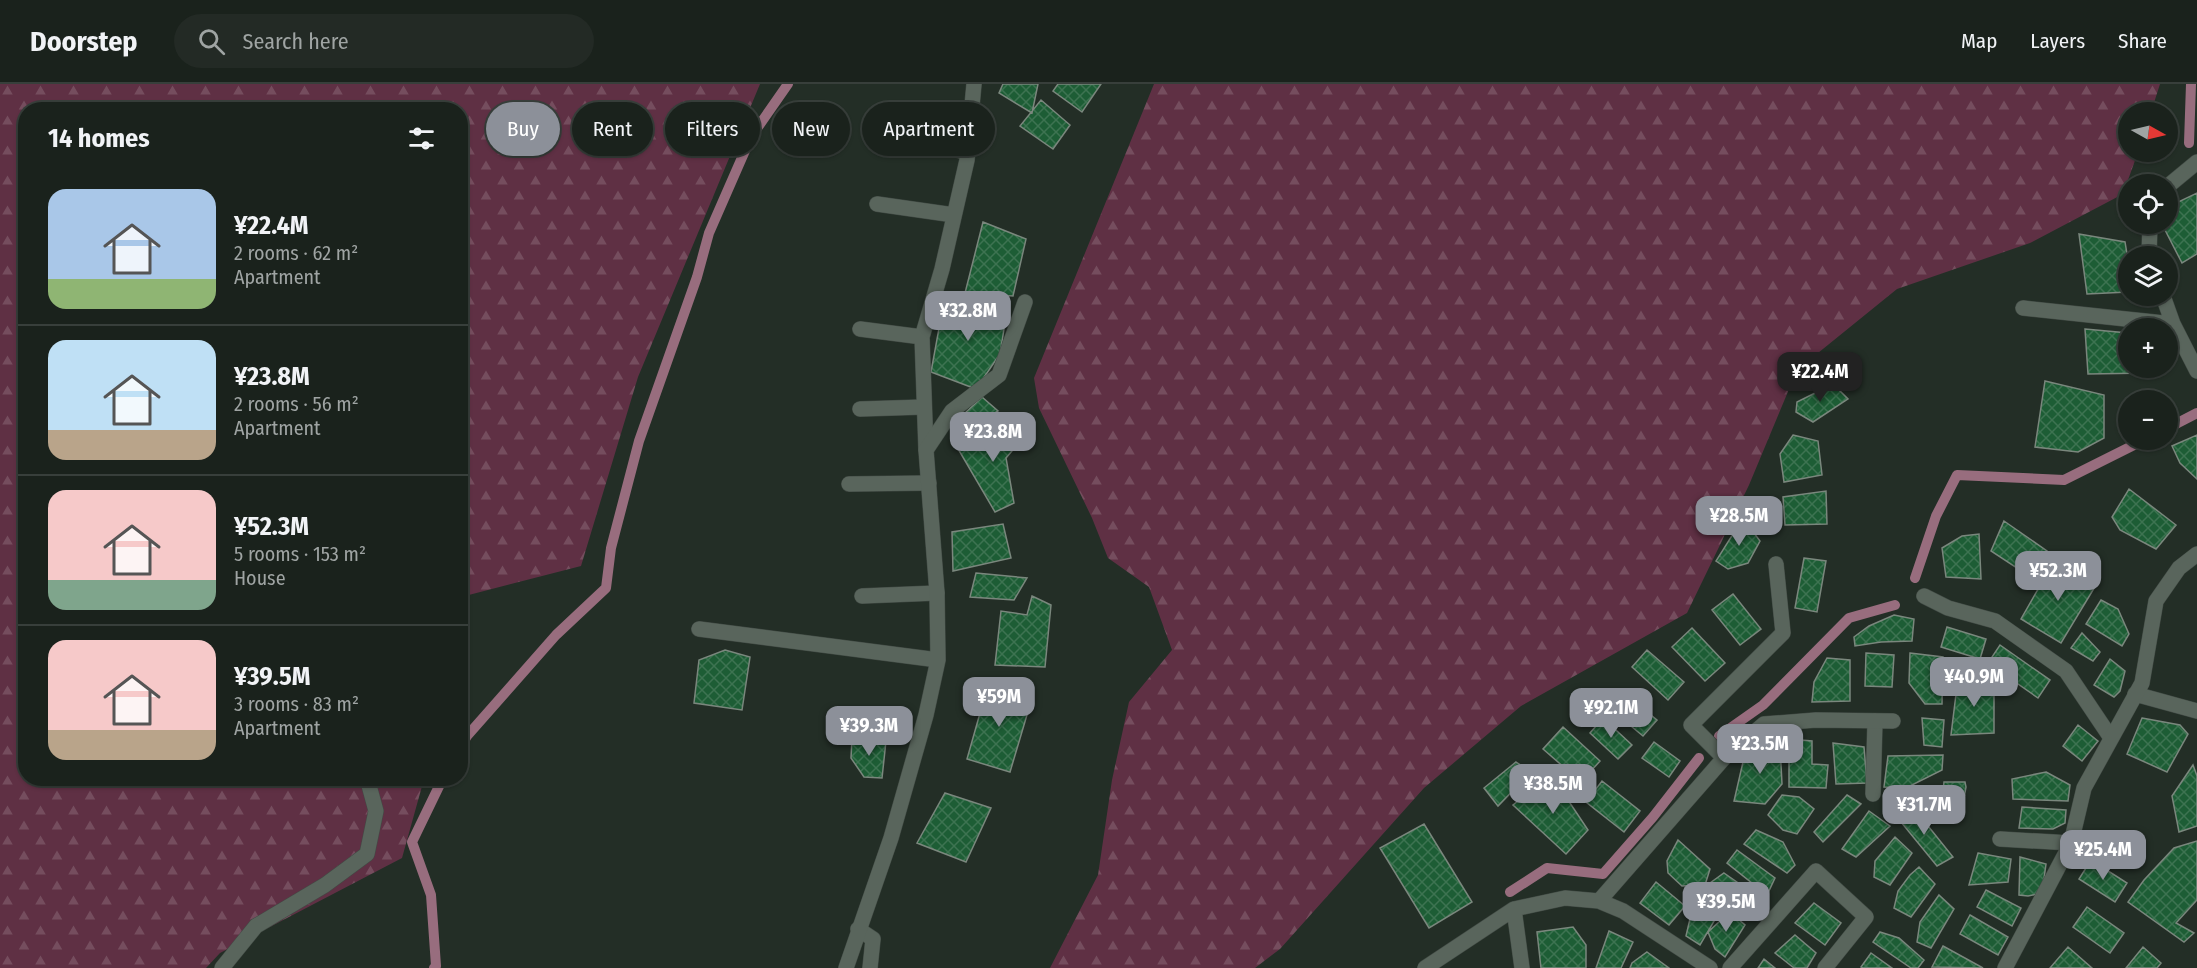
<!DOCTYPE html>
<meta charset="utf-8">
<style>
body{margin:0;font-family:"Fira Sans Condensed",sans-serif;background:#232a25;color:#f1f3f6;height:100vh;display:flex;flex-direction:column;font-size:22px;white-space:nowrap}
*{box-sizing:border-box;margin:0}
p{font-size:20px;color:#9fa4a3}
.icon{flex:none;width:33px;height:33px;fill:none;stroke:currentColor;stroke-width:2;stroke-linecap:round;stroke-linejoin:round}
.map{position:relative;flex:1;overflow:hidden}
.side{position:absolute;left:18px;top:18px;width:450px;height:684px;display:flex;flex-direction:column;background:#1a221c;border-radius:24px;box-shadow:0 2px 4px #0004,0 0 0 2px #383f3b}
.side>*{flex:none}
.guide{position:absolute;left:486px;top:18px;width:570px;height:54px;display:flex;gap:12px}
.needle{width:39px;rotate:98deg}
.buttons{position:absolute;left:2118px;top:18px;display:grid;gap:12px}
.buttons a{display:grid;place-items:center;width:60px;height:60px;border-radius:50%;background:#1a221c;box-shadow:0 2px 4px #0004,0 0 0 2px #383f3b;font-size:30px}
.price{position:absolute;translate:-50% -51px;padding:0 14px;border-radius:12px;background:#8c9099;color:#fff;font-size:20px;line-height:39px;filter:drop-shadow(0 2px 3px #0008)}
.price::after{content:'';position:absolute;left:50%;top:36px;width:18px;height:14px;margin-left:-9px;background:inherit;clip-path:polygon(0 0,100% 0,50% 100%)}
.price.active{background:#222;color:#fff}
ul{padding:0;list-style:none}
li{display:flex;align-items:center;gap:18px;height:150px;padding:0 30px}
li+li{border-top:2px solid #383f3b}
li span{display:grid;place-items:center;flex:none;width:168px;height:120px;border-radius:18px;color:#555}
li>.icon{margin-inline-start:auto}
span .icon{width:72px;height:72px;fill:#fffc;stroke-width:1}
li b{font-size:26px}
h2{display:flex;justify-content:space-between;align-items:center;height:72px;padding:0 30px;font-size:26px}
.chip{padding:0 21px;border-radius:27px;background:#1a221c;box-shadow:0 2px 4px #0004,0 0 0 2px #383f3b;font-size:21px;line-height:54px}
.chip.active{background:#8c9099;color:#fff}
header{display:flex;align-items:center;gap:36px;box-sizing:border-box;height:84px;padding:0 30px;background:#1a221c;border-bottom:2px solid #383f3b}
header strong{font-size:28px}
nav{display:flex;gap:33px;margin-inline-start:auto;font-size:21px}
.search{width:420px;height:54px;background:#232a25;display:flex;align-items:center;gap:15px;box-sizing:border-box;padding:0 21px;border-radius:33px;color:#9fa4a3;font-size:22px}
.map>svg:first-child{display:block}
.forest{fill:url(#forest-firs)}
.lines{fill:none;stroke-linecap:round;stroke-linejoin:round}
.stream{stroke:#986d7e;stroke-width:10}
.building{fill:url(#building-cross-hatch);stroke:#7a877d;stroke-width:1.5}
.lane-casing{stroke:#424b45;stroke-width:16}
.street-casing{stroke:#424b45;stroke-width:16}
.lane{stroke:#59655c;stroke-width:15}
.street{stroke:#59655c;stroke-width:15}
</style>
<header>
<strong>Doorstep</strong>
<div class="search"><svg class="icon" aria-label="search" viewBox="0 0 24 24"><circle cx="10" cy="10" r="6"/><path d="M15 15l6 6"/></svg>Search here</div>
<nav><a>Map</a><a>Layers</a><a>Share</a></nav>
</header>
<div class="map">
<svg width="2197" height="884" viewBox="0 0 2197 884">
<defs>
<pattern id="forest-firs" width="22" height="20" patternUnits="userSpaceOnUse" patternTransform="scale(1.5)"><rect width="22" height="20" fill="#5f3044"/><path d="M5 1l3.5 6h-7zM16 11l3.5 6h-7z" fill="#754d5e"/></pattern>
<pattern id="building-cross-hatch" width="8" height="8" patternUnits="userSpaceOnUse" patternTransform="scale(1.5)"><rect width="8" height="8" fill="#1d5d35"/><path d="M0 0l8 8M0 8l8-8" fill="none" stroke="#3d7351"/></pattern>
</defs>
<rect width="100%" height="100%" fill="#232e26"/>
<path class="forest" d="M 0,0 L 760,0 L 638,293 L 581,482 L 461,513 L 460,26 L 26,26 L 26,694 L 424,695 L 402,774 L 220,869 L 206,884 L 0,884 Z
M 1154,0 L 2160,0 L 2151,28 L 2128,28 L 2128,68 L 2138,68 L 2123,110 L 2030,159 L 1897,205 L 1797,286 L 1749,401 L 1687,529 L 1521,622 L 1424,704 L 1280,865 L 1255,884 L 1050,884 L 1098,791 L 1112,696 L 1129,618 L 1172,566 L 1149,503 L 1108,474 L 1092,434 L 1039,324 L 1034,294 Z"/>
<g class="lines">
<path class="stream" d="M 2189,59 L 2191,0
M 2168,344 L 2197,329
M 1915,494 L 1936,432 L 1957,391 L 2064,396 L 2144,356
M 1719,652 L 1763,621 L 1849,534 L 1895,521
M 460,664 L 467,652 L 556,551 L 606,504 L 611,464 L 639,357 L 697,193 L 709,149 L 751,53 L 788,0
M 1510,808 L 1547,784 L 1603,790 L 1653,733 L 1699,674
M 434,884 L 436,882 L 431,811 L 412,758 L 443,694"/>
</g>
<path class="building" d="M 1003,0 L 1038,0 L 1032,29 L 999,9 Z
M 1058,0 L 1101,0 L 1082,28 L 1053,7 Z
M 1041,16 L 1070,41 L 1053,65 L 1020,42 Z
M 2197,109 L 2197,170 L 2182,179 L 2165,146 L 2172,121 Z
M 983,138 L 1026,155 L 1013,212 L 965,209 Z
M 2079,150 L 2125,158 L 2128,176 L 2128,208 L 2087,210 Z
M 944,217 L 1007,226 L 1000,270 L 976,305 L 931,288 Z
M 2085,245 L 2128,249 L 2128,284 L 2148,284 L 2148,289 L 2088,290 Z
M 2045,297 L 2104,311 L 2104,354 L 2078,368 L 2035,363 Z
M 1833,300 L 1848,315 L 1813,338 L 1796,328 L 1797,318 Z
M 982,313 L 998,327 L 972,344 L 963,331 Z
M 1016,337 L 1023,354 L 1006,374 L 1014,419 L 995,428 L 957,363 Z
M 1793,351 L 1818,357 L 1822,391 L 1784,398 L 1780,370 Z
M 2197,351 L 2197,395 L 2180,379 L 2172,362 Z
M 2129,405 L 2176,441 L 2156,465 L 2120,446 L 2112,433 Z
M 1826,407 L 1827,440 L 1785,441 L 1783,413 Z
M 1743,434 L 1760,457 L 1748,479 L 1728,485 L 1716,477 Z
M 2004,437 L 2047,467 L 2032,494 L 1991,467 Z
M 1003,440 L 1011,474 L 953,487 L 952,448 Z
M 1979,450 L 1981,495 L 1946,493 L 1942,464 L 1962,452 Z
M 1804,474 L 1826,477 L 1817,528 L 1795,524 Z
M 2054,477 L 2096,501 L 2061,559 L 2021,535 Z
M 976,489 L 1027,494 L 1014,516 L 970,513 Z
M 1733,510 L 1761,545 L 1740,561 L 1712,526 Z
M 1032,512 L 1051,521 L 1045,583 L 995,581 L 1001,527 L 1027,531 Z
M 2101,516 L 2118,525 L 2129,550 L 2122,562 L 2086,540 Z
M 1894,531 L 1914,535 L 1912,557 L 1881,558 L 1855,562 L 1854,553 L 1869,542 Z
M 1947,543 L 1986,555 L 1980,575 L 1941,563 Z
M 1692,544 L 1725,579 L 1705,597 L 1672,563 Z
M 2082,549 L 2100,568 L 2093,577 L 2071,564 Z
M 2000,561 L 2050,596 L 2038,614 L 1988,579 Z
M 725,566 L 750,573 L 742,626 L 694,619 L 699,576 Z
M 1647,566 L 1684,598 L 1668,616 L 1632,583 Z
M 1866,569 L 1894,571 L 1892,603 L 1865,602 Z
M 1910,569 L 1943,573 L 1942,620 L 1925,620 L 1909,599 Z
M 1827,574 L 1850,576 L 1850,617 L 1812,618 L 1814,598 Z
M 2110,575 L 2125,587 L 2120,607 L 2114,613 L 2094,601 Z
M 1958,594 L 1994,597 L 1994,649 L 1951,651 Z
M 988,601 L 1032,614 L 1010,688 L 967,675 Z
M 1628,612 L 1657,636 L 1643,652 L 1614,628 Z
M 1603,634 L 1632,661 L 1618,675 L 1590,649 Z
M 1922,634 L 1944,636 L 1942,663 L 1924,661 Z
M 2142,634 L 2180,641 L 2188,650 L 2167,688 L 2127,670 Z
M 2078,641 L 2098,657 L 2082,677 L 2063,662 Z
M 1563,643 L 1600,677 L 1581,698 L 1543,665 Z
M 852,655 L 886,657 L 882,694 L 864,693 L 851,674 Z
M 1789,655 L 1812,657 L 1812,680 L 1828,681 L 1826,704 L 1789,703 Z
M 1654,658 L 1680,677 L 1669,693 L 1642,674 Z
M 1762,658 L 1780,661 L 1782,700 L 1765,720 L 1734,717 L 1743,678 Z
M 1833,659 L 1864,663 L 1867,699 L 1836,700 Z
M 1943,671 L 1942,686 L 1906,704 L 1884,703 L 1888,672 Z
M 1516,678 L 1531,688 L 1498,722 L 1484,704 Z
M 2193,681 L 2197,692 L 2197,742 L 2179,748 L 2172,712 Z
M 2046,688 L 2070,701 L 2068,717 L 2013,715 L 2012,695 Z
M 1547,693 L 1562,707 L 1588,746 L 1566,770 L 1513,721 Z
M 1602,697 L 1640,727 L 1624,748 L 1586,718 Z
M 1944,698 L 1965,698 L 1966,703 L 1960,736 L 1940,733 Z
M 945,709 L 991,724 L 966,778 L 917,759 Z
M 1782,711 L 1799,713 L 1814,725 L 1797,750 L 1783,746 L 1768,731 Z
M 1847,711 L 1861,720 L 1823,758 L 1814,748 Z
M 1912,722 L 1953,773 L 1937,782 L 1896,732 Z
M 2022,723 L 2066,726 L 2065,739 L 2053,745 L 2019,744 Z
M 1869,727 L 1890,742 L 1856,773 L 1842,765 Z
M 1424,740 L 1472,818 L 1429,844 L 1380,764 Z
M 1756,746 L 1783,758 L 1795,781 L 1787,789 L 1744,760 Z
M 1895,753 L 1912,769 L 1890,801 L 1874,793 L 1875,777 Z
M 1678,756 L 1710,785 L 1705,801 L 1682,802 L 1668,789 L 1667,777 Z
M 2197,757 L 2197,816 L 2176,839 L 2194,849 L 2184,858 L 2128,818 L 2144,796 L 2174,764 Z
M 1737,766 L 1775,794 L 1767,811 L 1727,779 Z
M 1978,769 L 2011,775 L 2008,798 L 1969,801 Z
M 2020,773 L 2046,780 L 2042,809 L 2028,812 L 2019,811 Z
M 2091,776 L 2127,799 L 2115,818 L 2079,795 Z
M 1919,783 L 1935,800 L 1911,833 L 1894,824 L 1898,807 L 1910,791 Z
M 1724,789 L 1744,803 L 1760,828 L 1753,835 L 1710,799 Z
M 1656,798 L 1685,822 L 1669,841 L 1640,819 Z
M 1986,806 L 2021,824 L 2012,842 L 1977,823 Z
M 1705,809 L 1723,822 L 1700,861 L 1686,852 L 1693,822 Z
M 1939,811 L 1954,825 L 1931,864 L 1917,858 L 1920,838 Z
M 1814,819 L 1841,839 L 1825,861 L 1795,839 Z
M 2087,823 L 2124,849 L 2110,869 L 2073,843 Z
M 1730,828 L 1745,841 L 1725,873 L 1715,865 L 1708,848 Z
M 1970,831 L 2008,853 L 1998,871 L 1960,850 Z
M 1573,843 L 1586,861 L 1586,884 L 1541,884 L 1537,848 Z
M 1609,847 L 1633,858 L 1621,884 L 1596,884 Z
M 1880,848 L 1899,854 L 1924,876 L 1918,884 L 1911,884 L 1873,858 Z
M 1795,851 L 1816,869 L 1807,884 L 1794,884 L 1775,869 Z
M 1943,862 L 1983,884 L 1932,883 Z
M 2068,863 L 2092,884 L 2050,884 Z
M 2143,863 L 2161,879 L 2157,884 L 2126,884 Z
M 1647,868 L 1669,884 L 1630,884 L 1632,879 Z
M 1871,869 L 1892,884 L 1863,884 L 1861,883 Z
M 1764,875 L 1775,884 L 1758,884 Z"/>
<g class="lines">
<g class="lane-casing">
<path id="lane" d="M 895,55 L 967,68
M 2168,102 L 2197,78
M 877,120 L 954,131
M 2149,172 L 2150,140
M 2163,212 L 2173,240 L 2197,287
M 2023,224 L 2173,240
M 860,245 L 922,253
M 860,325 L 924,323
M 926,366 L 922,253 L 942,185 L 967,76 L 974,0
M 849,400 L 929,399
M 862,512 L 937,509
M 1924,512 L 1948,524 L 1995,537 L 2066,587 L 2111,654
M 2135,610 L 2197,627
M 1724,674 L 1691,641 L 1783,549 L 1776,480
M 1873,710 L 1875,637
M 2000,755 L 2071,759
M 858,845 L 873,855 L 870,884
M 222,884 L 256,842 L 325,801 L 367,770 L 376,727 L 367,694"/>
</g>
<g class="street-casing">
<path id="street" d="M 699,545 L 938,576
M 1599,817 L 1724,674 L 1764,640 L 1816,636 L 1893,637
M 1514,825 L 1522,884
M 846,884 L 891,754 L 926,631 L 938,576 L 937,509 L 926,366 L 952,327 L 999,291 L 1025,218
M 1425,884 L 1514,825 L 1565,814 L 1599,817 L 1623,827 L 1710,884
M 1730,884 L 1816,787 L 1866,833 L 1825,884
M 2005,884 L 2071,759 L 2084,704 L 2142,599 L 2156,517 L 2179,484 L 2197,470"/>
</g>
<use href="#lane" class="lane"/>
<use href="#street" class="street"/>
</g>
</svg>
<div class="buttons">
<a><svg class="needle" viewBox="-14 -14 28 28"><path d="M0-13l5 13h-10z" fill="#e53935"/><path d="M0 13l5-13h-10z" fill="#9fa4a3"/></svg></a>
<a><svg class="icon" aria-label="locate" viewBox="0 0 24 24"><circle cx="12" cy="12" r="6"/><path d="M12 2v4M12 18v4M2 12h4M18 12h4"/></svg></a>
<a><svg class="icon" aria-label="layers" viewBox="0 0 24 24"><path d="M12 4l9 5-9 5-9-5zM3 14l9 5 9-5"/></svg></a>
<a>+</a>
<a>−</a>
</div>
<b class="price" style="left:968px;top:258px">¥32.8M</b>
<b class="price active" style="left:1820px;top:319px">¥22.4M</b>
<b class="price" style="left:993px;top:379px">¥23.8M</b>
<b class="price" style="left:1739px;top:463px">¥28.5M</b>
<b class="price" style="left:2058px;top:518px">¥52.3M</b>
<b class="price" style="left:1974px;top:624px">¥40.9M</b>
<b class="price" style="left:999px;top:644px">¥59M</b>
<b class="price" style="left:1611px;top:655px">¥92.1M</b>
<b class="price" style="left:869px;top:673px">¥39.3M</b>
<b class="price" style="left:1760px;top:691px">¥23.5M</b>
<b class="price" style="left:1553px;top:731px">¥38.5M</b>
<b class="price" style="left:1924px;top:752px">¥31.7M</b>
<b class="price" style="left:2103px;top:797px">¥25.4M</b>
<b class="price" style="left:1726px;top:849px">¥39.5M</b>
<div class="guide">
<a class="chip active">Buy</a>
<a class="chip">Rent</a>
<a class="chip">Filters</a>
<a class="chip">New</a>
<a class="chip">Apartment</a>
</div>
<section class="side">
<h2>14 homes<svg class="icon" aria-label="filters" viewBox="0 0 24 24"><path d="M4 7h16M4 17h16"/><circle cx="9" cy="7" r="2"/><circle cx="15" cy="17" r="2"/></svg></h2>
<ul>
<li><span style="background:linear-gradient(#a9c7e8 75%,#8fb573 0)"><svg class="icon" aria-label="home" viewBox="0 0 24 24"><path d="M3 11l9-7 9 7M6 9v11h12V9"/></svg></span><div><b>¥22.4M</b><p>2 rooms · 62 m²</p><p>Apartment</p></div></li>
<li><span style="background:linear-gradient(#bfe0f5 75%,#b9a48a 0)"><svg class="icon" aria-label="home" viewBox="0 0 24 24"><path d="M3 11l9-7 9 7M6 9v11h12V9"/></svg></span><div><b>¥23.8M</b><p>2 rooms · 56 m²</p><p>Apartment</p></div></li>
<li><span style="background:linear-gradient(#f6c9c9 75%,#7fa58c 0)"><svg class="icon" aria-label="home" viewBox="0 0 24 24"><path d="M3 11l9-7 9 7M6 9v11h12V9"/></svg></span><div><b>¥52.3M</b><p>5 rooms · 153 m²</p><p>House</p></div></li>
<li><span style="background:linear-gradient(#f6c9c9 75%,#b9a48a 0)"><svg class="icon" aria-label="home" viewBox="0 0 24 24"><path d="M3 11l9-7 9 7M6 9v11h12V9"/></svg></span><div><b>¥39.5M</b><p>3 rooms · 83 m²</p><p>Apartment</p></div></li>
</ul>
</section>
</div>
